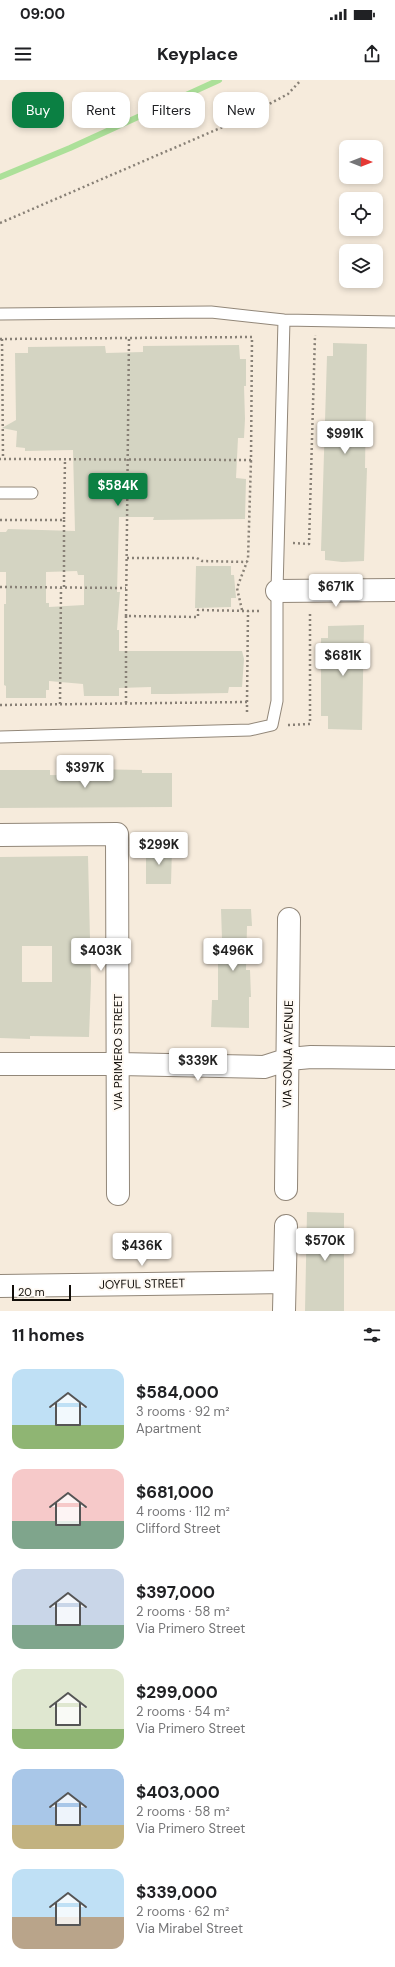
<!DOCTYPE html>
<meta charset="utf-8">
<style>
body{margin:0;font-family:"DM Sans",sans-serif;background:#f6f6f6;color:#202124;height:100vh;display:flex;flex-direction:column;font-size:15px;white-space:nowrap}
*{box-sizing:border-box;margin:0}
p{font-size:13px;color:#757577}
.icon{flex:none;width:22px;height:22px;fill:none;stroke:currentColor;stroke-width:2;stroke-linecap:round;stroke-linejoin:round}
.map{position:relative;height:1231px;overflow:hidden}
.side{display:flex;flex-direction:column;background:#fff;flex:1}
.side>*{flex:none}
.hud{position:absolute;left:12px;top:12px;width:371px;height:36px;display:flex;gap:8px}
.needle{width:26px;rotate:90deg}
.buttons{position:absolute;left:339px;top:60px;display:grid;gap:8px}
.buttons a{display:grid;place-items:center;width:44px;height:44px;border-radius:8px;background:#fff;box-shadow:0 2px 6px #0003;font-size:20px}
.scale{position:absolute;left:12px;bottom:10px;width:59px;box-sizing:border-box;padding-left:4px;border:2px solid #120e09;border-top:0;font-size:11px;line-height:14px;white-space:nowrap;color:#120e09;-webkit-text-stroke:3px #fef9f3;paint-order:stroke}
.price{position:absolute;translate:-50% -34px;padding:0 9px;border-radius:4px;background:#fff;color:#222;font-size:13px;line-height:26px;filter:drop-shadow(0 1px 2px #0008)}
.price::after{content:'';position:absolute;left:50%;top:24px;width:12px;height:9px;margin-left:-6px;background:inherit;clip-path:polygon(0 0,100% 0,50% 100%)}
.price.selected{background:#0b8043;color:#fff}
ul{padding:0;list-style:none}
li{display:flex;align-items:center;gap:12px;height:100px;padding:0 12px}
li span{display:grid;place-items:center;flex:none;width:112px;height:80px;border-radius:12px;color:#555}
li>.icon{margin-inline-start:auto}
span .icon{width:48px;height:48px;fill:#fffc;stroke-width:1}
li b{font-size:17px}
h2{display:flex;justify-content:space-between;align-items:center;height:48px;padding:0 12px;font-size:17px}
.tag{padding:0 14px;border-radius:12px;background:#fff;box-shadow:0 2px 6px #0003;font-size:14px;line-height:36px}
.tag.selected{background:#0b8043;color:#fff}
.status{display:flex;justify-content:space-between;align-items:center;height:28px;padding:0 20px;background:#fff;direction:ltr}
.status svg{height:11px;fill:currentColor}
header{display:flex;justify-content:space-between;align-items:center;height:52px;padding:0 12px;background:#fff;font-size:18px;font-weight:700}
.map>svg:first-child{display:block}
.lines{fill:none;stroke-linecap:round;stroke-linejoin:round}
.stream{stroke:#ace099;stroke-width:6}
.building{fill:#d4d4c2;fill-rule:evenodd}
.lane-casing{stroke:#928779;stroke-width:13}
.street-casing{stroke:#928779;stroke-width:24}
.path{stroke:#888076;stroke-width:2.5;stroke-dasharray:2 3;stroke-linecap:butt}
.lane{stroke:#fff;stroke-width:11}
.street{stroke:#fff;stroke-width:22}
.labels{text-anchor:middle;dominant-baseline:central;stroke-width:4;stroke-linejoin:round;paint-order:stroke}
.street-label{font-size:12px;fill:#120e09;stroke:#fef9f3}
</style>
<div class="status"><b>09:00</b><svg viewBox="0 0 49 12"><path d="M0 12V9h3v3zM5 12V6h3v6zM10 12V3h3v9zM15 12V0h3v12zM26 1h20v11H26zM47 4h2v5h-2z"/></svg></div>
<header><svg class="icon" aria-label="menu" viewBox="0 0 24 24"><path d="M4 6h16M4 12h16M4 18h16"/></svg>Keyplace<svg class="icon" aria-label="share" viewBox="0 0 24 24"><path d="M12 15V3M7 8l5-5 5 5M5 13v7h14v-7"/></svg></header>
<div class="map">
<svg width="395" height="1231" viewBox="0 0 395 1231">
<rect width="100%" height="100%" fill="#f6ebdc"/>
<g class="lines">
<path class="stream" d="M 0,97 L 70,68 L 219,0"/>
</g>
<path class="building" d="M 333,263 L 367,264 L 365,388 L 367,388 L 364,481 L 342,482 L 325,480 L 325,471 L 321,471 L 327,276 L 333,276 Z
M 239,265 L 240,279 L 246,279 L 246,306 L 244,306 L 245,339 L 244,358 L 238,358 L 236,398 L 246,399 L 245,439 L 153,440 L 154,437 L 119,437 L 117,512 L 120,512 L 117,550 L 119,550 L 119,571 L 242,571 L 244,579 L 242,607 L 229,607 L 228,613 L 169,614 L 151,614 L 151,607 L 119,608 L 119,616 L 84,616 L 83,604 L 49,601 L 49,610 L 46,610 L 46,618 L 6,618 L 6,606 L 4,605 L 4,524 L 6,524 L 6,492 L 0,492 L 0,452 L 6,452 L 8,449 L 75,451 L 73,370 L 25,371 L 25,368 L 16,367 L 17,351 L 2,348 L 16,340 L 15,273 L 28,273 L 28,267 L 105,266 L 106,273 L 143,272 L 143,266 ZM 77,491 L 78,495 L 84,495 L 84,525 L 49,527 L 49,523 L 46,523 L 46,492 Z
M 196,486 L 231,486 L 231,495 L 234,495 L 236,518 L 231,518 L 231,527 L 195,528 Z
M 364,545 L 362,650 L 328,649 L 328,636 L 321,636 L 321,558 L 328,558 L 328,546 Z
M 86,689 L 142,690 L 142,693 L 172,693 L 172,727 L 0,728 L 0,690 L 50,690 L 50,695 L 86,696 Z
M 146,767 L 172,768 L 171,804 L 146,804 Z
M 88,776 L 91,901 L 89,957 L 30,956 L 30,959 L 0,958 L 0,777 ZM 22,866 L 52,866 L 52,902 L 22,902 Z
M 221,829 L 251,829 L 252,846 L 247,846 L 246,890 L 250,890 L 251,917 L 249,917 L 249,948 L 211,947 L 212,920 L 218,920 L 218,859 L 222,859 Z
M 307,1132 L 344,1133 L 344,1231 L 305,1231 Z"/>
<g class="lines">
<g class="lane-casing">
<path id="lane" d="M 0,234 L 211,232 L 284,240 L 395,242
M 0,413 L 32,413
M 0,657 L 250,650 L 272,645 L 277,621 L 277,511 L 284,240"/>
</g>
<g class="street-casing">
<path id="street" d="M 277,511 L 395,510
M 0,755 L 117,754 L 118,1114
M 0,984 L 119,984 L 264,987 L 289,979 L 311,977 L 395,978
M 286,1109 L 289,839
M 0,1206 L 284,1202
M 284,1231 L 286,1146"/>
</g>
<path class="path" d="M 0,143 L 239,40 L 288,14 L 301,0
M 0,259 L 252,257 L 251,380 L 0,379
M 2,259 L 3,379
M 0,440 L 64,440 L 65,380
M 64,440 L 64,508
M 293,463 L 309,464 L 315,255
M 127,478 L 197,478 L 202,481 L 247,482
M 0,507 L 126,508
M 242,530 L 237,508 L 248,479 L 251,380
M 126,536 L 129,257
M 247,622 L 248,531 L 261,531
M 126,623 L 126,536 L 198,537 L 198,530 L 248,531
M 60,624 L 61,508
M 0,625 L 247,622 L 247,635
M 288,645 L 310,644 L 310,533 L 308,533"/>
<use href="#lane" class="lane"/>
<use href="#street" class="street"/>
</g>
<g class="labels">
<g class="street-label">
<text transform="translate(118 972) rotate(-90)">VIA PRIMERO STREET</text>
<text transform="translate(288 974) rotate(-89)">VIA SONJA AVENUE</text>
<text transform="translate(142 1204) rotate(-1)">JOYFUL STREET</text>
</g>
</g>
</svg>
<div class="buttons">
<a><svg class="needle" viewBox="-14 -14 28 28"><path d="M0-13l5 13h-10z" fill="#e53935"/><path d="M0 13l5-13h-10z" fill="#757577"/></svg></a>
<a><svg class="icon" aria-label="locate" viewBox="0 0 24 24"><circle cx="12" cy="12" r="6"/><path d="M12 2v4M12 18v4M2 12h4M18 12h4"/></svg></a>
<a><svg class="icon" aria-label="layers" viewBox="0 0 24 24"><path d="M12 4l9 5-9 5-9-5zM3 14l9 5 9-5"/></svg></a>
</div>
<div class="scale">20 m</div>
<b class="price" style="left:345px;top:375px">$991K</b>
<b class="price selected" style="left:118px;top:427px">$584K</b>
<b class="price" style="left:336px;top:528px">$671K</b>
<b class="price" style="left:343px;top:597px">$681K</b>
<b class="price" style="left:85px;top:709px">$397K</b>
<b class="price" style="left:159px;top:786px">$299K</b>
<b class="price" style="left:101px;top:892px">$403K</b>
<b class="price" style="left:233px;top:892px">$496K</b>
<b class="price" style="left:198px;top:1002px">$339K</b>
<b class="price" style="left:325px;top:1182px">$570K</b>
<b class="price" style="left:142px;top:1187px">$436K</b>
<div class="hud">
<a class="tag selected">Buy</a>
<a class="tag">Rent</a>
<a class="tag">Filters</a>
<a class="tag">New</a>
</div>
</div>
<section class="side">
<h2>11 homes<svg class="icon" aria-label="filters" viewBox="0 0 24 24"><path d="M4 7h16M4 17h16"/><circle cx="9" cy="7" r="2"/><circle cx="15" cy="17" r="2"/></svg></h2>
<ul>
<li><span style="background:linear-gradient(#bfe0f5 70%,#8fb573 0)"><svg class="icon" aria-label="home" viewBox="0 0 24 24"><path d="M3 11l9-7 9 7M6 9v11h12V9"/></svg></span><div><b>$584,000</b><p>3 rooms · 92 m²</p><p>Apartment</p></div></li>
<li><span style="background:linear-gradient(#f6c9c9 65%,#7fa58c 0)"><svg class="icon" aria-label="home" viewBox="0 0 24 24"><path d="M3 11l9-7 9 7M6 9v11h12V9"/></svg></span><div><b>$681,000</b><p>4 rooms · 112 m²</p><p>Clifford Street</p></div></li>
<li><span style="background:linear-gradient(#c9d6e8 70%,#7fa58c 0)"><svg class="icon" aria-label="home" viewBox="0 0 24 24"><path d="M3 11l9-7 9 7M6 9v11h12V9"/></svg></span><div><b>$397,000</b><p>2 rooms · 58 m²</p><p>Via Primero Street</p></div></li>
<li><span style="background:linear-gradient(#dfe7d0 75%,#8fb573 0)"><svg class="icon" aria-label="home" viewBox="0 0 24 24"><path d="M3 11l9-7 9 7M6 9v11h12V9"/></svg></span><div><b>$299,000</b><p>2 rooms · 54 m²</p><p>Via Primero Street</p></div></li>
<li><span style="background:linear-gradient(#a9c7e8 70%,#c2b280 0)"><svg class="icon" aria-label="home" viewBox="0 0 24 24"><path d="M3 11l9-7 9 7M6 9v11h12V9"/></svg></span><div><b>$403,000</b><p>2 rooms · 58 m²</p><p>Via Primero Street</p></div></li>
<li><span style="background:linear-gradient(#bfe0f5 60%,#b9a48a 0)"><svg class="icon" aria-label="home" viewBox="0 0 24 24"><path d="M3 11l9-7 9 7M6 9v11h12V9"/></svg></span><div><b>$339,000</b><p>2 rooms · 62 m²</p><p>Via Mirabel Street</p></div></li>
</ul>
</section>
